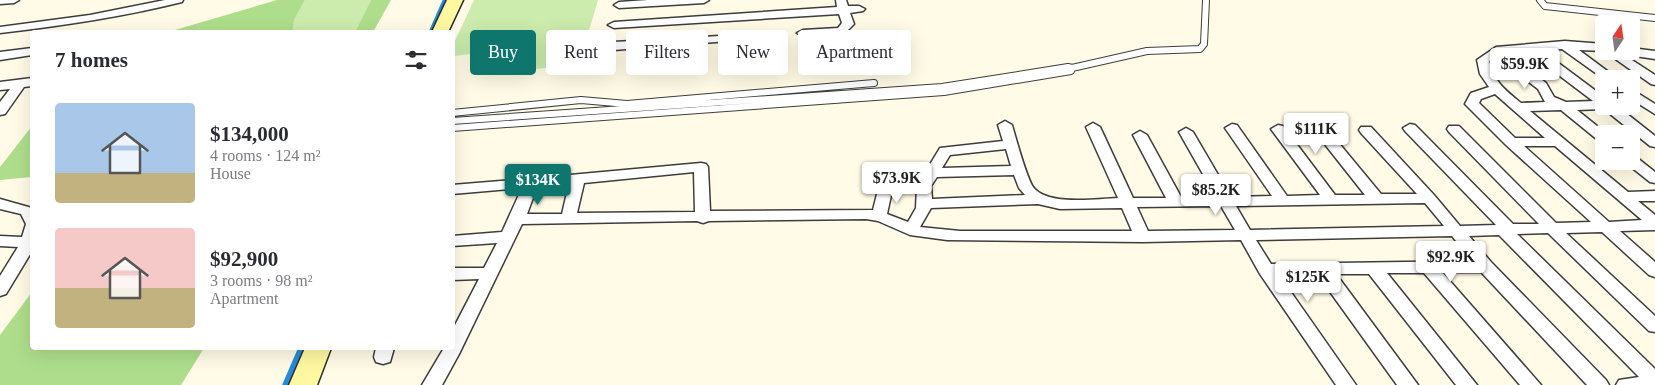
<!DOCTYPE html>
<meta charset="utf-8">
<style>
body{margin:0;font-family:Georgia,serif;background:#f2f2f3;color:#2b2b33;height:100vh;display:flex;flex-direction:column;font-size:19px;white-space:nowrap}
*{box-sizing:border-box;margin:0}
p{font-size:16px;color:#7c7c81}
.icon{flex:none;width:28px;height:28px;fill:none;stroke:currentColor;stroke-width:2;stroke-linecap:round;stroke-linejoin:round}
.map{position:relative;flex:1;overflow:hidden}
.side{position:absolute;left:30px;top:30px;width:425px;height:320px;display:flex;flex-direction:column;background:#fff;border-radius:5px;box-shadow:0 5px 20px #0002}
.side>*{flex:none}
.hud{position:absolute;left:470px;top:30px;width:475px;height:45px;display:flex;gap:10px}
.needle{width:32px;rotate:13deg}
.tools{position:absolute;left:1595px;top:15px;display:grid;gap:10px}
.tools a{display:grid;place-items:center;width:45px;height:45px;border-radius:5px;background:#fff;box-shadow:0 5px 20px #0002;font-size:25px}
.price{position:absolute;translate:-50% -42px;padding:0 11px;border-radius:5px;background:#fff;color:#222;font-size:16px;line-height:32px;filter:drop-shadow(0 1px 2px #0008)}
.price::after{content:'';position:absolute;left:50%;top:30px;width:15px;height:11px;margin-left:-8px;background:inherit;clip-path:polygon(0 0,100% 0,50% 100%)}
.price.current{background:#0f766e;color:#fff}
ul{padding:0;list-style:none}
li{display:flex;align-items:center;gap:15px;height:125px;padding:0 25px}
li span{display:grid;place-items:center;flex:none;width:140px;height:100px;border-radius:5px;color:#555}
li>.icon{margin-inline-start:auto}
span .icon{width:60px;height:60px;fill:#fffc;stroke-width:1}
li b{font-size:21px}
h2{display:flex;justify-content:space-between;align-items:center;height:60px;padding:0 25px;font-size:21px}
.pill{padding:0 18px;border-radius:5px;background:#fff;box-shadow:0 5px 20px #0002;font-size:18px;line-height:45px}
.pill.current{background:#0f766e;color:#fff}
.map>svg:first-child{display:block}
.green{fill:#cbecad}
.forest{fill:#aede8c}
.lines{fill:none;stroke-linecap:round;stroke-linejoin:round}
.stream-far1{stroke:#278bd8;stroke-width:4.5}
.stream{stroke:#278bd8;stroke-width:5.5}
.lane-casing{stroke:#3d3d3d;stroke-width:8}
.street-casing{stroke:#3d3d3d;stroke-width:3}
.secondary-casing{stroke:#2c2c2c;stroke-width:3}
.lane{stroke:#fff;stroke-width:6}
.street{fill:#fff;fill-rule:evenodd}
.secondary{fill:#fff8a1;fill-rule:evenodd}
</style>
<div class="map">
<svg width="1655" height="385" viewBox="0 0 1655 385">
<rect width="100%" height="100%" fill="#fffbe6"/>
<path class="green" d="M 305,0 L 371,0 L 355,32 L 293,32 L 294,20 Z
M 474,0 L 598,0 L 588,34 L 591,63 L 509,72 L 514,49 L 453,56 L 453,45 Z"/>
<path class="forest" d="M 277,0 L 305,0 L 294,20 L 293,32 L 168,32 Z
M 371,0 L 391,0 L 373,32 L 355,32 Z
M 32,126 L 32,177 L 0,180 L 0,167 Z
M 32,292 L 32,348 L 204,348 L 181,385 L 0,385 L 0,335 Z"/>
<g class="lines">
<path class="stream-far1" d="M 431,32 L 445,0"/>
<path class="stream" d="M 285,385 L 301,348"/>
<g class="lane-casing">
<path id="lane" d="M 1540,0 L 1545,6 L 1655,18
M 1072,68 L 1147,51 L 1200,49 L 1204,44 L 1206,0
M 452,113 L 581,100 L 627,104 L 874,83
M 452,121 L 942,87 L 1068,67 L 1072,68 L 1071,71 L 944,92 L 452,128"/>
</g>
<g class="street-casing">
<path id="street" d="M 0,0 L 19,0 L 14,3 L 0,4 Z
M 165,0 L 183,0 L 182,2 C 122,17 61,26 0,33 L 0,27 L 90,15 Z
M 648,0 L 709,0 L 704,3 L 619,8 L 614,5 L 619,2 Z
M 836,0 L 846,0 L 848,6 L 859,6 L 865,9 L 863,11 L 850,13 L 854,24 L 845,33 L 841,34 L 803,36 L 797,33 L 803,30 L 838,28 L 842,23 L 839,14 L 614,28 L 608,25 L 614,22 L 837,7 Z
M 737,35 L 743,38 L 741,40 L 614,50 L 608,46 L 614,42 Z
M 1565,41 L 1604,44 L 1604,51 L 1618,51 L 1655,75 L 1655,85 L 1651,84 L 1604,51 L 1579,50 L 1618,79 L 1604,79 L 1562,49 L 1541,50 L 1604,97 L 1604,106 L 1617,106 L 1655,136 L 1655,147 L 1650,146 L 1604,109 L 1577,110 L 1607,134 L 1604,134 L 1604,142 L 1599,141 L 1561,110 L 1530,111 L 1628,192 L 1655,191 L 1655,201 L 1638,201 L 1655,215 L 1655,230 L 1620,231 L 1655,262 L 1655,277 L 1649,275 L 1602,232 L 1566,233 L 1655,316 L 1655,332 L 1649,331 L 1548,233 L 1517,234 L 1655,369 L 1655,385 L 1616,385 L 1619,380 L 1639,377 L 1499,235 L 1469,236 L 1491,262 L 1606,380 L 1609,385 L 1587,385 L 1481,272 L 1442,272 L 1541,385 L 1520,385 L 1424,273 L 1387,273 L 1477,385 L 1456,385 L 1369,274 L 1336,274 L 1418,385 L 1397,385 L 1318,275 L 1279,275 L 1356,385 L 1336,385 L 1260,274 L 1241,240 L 1143,242 L 947,240 L 910,235 L 878,221 L 866,219 L 709,221 L 703,223 L 697,221 L 522,224 L 459,354 L 442,385 L 422,385 L 444,348 L 452,348 L 452,331 L 479,279 L 452,280 L 452,268 L 484,268 L 497,243 L 452,246 L 452,236 L 502,232 L 522,188 L 452,194 L 452,185 L 526,179 L 532,177 L 537,178 L 701,163 L 706,164 L 708,167 L 710,211 L 873,210 L 879,186 L 881,183 L 891,183 L 893,186 L 887,214 L 908,222 L 916,208 L 917,186 L 940,148 L 1003,141 L 998,125 L 1005,121 L 1012,125 C 1016,139 1026,176 1033,187 C 1047,206 1096,199 1118,198 L 1086,127 L 1093,123 L 1100,127 L 1133,198 L 1166,198 L 1133,135 L 1140,131 L 1147,135 L 1181,197 L 1216,197 L 1179,132 L 1186,128 L 1193,132 L 1231,197 L 1272,196 L 1225,128 L 1232,124 L 1237,125 L 1287,196 L 1320,195 L 1271,129 L 1278,125 L 1283,126 L 1335,195 L 1365,195 L 1316,133 L 1323,129 L 1328,130 L 1381,194 L 1417,194 L 1361,133 L 1359,130 L 1361,127 L 1371,127 L 1434,195 L 1460,226 L 1496,225 L 1405,131 L 1403,128 L 1410,124 L 1415,125 L 1513,224 L 1539,224 L 1449,132 L 1447,129 L 1449,126 L 1459,126 L 1556,223 L 1591,222 L 1506,145 L 1465,104 L 1471,93 L 1489,87 L 1480,74 L 1477,60 L 1496,47 ZM 1527,51 L 1593,101 L 1566,102 L 1554,97 L 1546,83 L 1507,53 ZM 1496,57 L 1538,89 L 1545,102 L 1521,103 C 1505,90 1494,82 1489,61 ZM 1495,94 L 1545,138 L 1515,138 L 1479,103 L 1481,99 ZM 1524,146 L 1555,146 L 1642,220 L 1609,222 ZM 1006,149 L 1011,166 L 942,168 L 950,155 ZM 694,172 L 695,212 L 577,213 L 584,183 ZM 1014,175 L 1019,188 L 1025,195 L 932,199 L 931,186 L 937,177 ZM 569,184 L 562,214 L 527,214 L 537,187 ZM 1425,203 L 1444,226 L 1250,230 L 1236,206 ZM 1038,204 L 1060,209 L 1122,208 L 1132,231 L 960,231 L 920,227 L 931,208 ZM 1221,206 L 1235,230 L 1148,231 L 1137,207 ZM 1452,236 L 1472,261 L 1271,264 L 1256,240 Z
M 32,48 L 32,55 L 0,60 L 0,52 Z
M 1631,48 L 1655,51 L 1655,59 L 1628,55 L 1622,51 L 1631,51 Z
M 32,78 L 32,86 L 24,87 L 5,114 L 0,115 L 0,102 L 10,89 L 0,90 L 0,82 Z
M 1631,89 L 1655,104 L 1655,114 L 1631,99 Z
M 1631,156 L 1636,157 L 1655,172 L 1655,183 L 1650,182 L 1626,163 L 1625,161 L 1631,161 Z
M 0,199 L 32,208 L 32,251 L 6,294 L 0,296 L 0,276 L 18,247 L 0,246 L 0,236 L 22,237 L 26,224 L 21,214 L 0,209 Z
M 376,348 L 394,348 L 390,362 L 383,364 L 376,362 L 374,357 Z"/>
</g>
<g class="secondary-casing">
<path id="secondary" d="M 447,0 L 463,0 L 448,32 L 432,32 Z
M 305,348 L 331,348 L 317,385 L 289,385 Z"/>
</g>
<use href="#lane" class="lane"/>
<use href="#street" class="street"/>
<use href="#secondary" class="secondary"/>
</g>
</svg>
<div class="tools">
<a><svg class="needle" viewBox="-14 -14 28 28"><path d="M0-13l5 13h-10z" fill="#e53935"/><path d="M0 13l5-13h-10z" fill="#7c7c81"/></svg></a>
<a>+</a>
<a>−</a>
</div>
<b class="price" style="left:1525px;top:90px">$59.9K</b>
<b class="price" style="left:1316px;top:155px">$111K</b>
<b class="price" style="left:897px;top:204px">$73.9K</b>
<b class="price current" style="left:538px;top:206px">$134K</b>
<b class="price" style="left:1216px;top:216px">$85.2K</b>
<b class="price" style="left:1451px;top:283px">$92.9K</b>
<b class="price" style="left:1308px;top:303px">$125K</b>
<div class="hud">
<a class="pill current">Buy</a>
<a class="pill">Rent</a>
<a class="pill">Filters</a>
<a class="pill">New</a>
<a class="pill">Apartment</a>
</div>
<section class="side">
<h2>7 homes<svg class="icon" aria-label="filters" viewBox="0 0 24 24"><path d="M4 7h16M4 17h16"/><circle cx="9" cy="7" r="2"/><circle cx="15" cy="17" r="2"/></svg></h2>
<ul>
<li><span style="background:linear-gradient(#a9c7e8 70%,#c2b280 0)"><svg class="icon" aria-label="home" viewBox="0 0 24 24"><path d="M3 11l9-7 9 7M6 9v11h12V9"/></svg></span><div><b>$134,000</b><p>4 rooms · 124 m²</p><p>House</p></div></li>
<li><span style="background:linear-gradient(#f6c9c9 60%,#c2b280 0)"><svg class="icon" aria-label="home" viewBox="0 0 24 24"><path d="M3 11l9-7 9 7M6 9v11h12V9"/></svg></span><div><b>$92,900</b><p>3 rooms · 98 m²</p><p>Apartment</p></div></li>
</ul>
</section>
</div>
